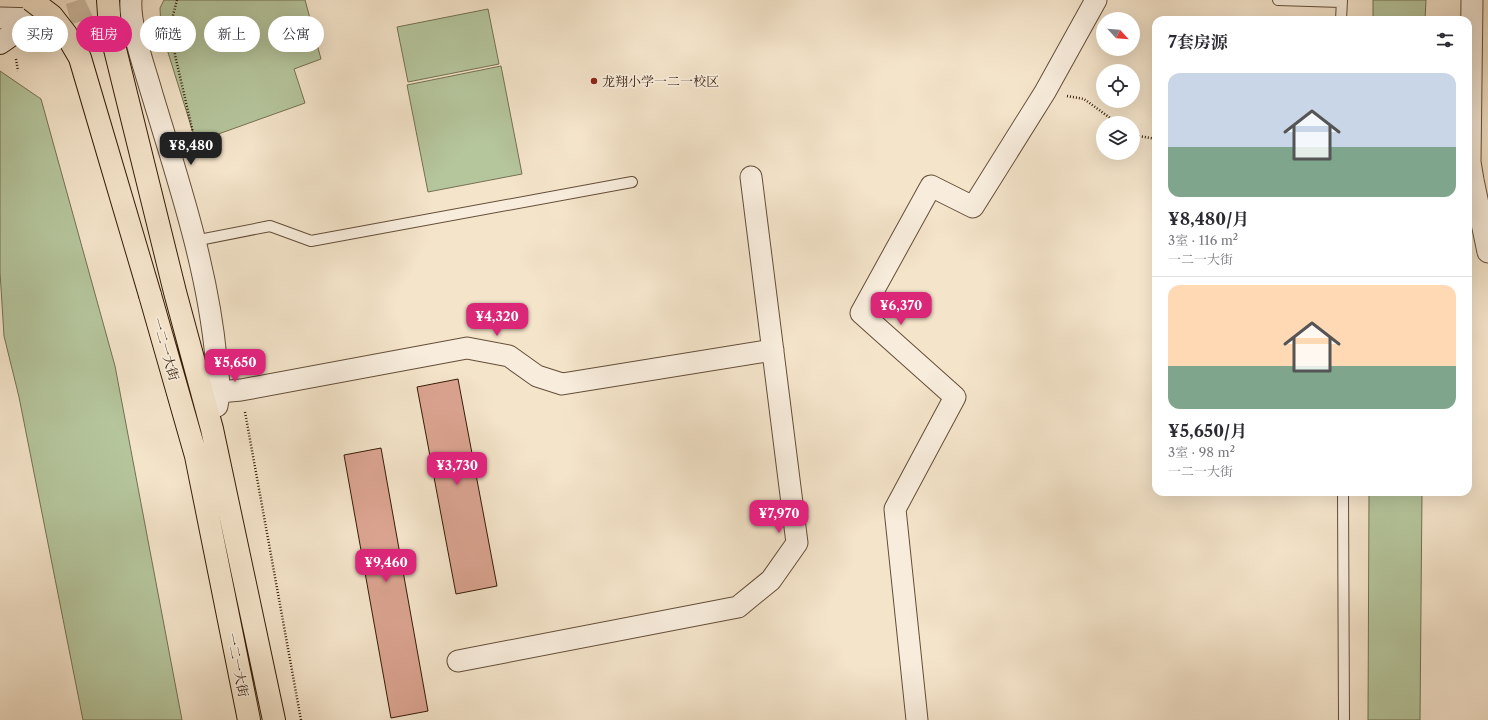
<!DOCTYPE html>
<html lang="zh">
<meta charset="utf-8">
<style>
body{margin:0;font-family:"Libre Caslon Text","Noto Serif SC",serif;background:#f7f7f7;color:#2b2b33;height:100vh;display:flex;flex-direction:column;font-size:15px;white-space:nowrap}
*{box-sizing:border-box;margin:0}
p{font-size:13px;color:#7c7c81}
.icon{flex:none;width:22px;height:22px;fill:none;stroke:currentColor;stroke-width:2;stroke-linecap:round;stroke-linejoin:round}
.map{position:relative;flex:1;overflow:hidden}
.panel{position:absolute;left:1152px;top:16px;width:320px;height:480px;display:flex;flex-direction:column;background:#fff;border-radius:12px;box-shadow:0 4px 16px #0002}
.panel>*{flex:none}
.guide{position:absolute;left:12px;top:16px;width:380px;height:36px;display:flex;gap:8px}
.needle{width:26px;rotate:116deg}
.tools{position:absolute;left:1096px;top:12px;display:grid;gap:8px}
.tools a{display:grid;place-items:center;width:44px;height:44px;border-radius:50%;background:#fff;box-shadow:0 4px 16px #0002;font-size:20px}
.price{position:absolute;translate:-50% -34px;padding:0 9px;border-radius:8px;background:#db2777;color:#fff;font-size:13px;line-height:26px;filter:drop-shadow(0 1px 2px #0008)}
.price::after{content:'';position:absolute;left:50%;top:24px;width:12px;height:9px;margin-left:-6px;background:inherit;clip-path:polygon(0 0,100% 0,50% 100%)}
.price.selected{background:#222;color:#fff}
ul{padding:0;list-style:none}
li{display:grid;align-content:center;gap:8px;height:212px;padding:0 16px}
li+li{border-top:1px solid #e1e1e2}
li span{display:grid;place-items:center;height:124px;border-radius:12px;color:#555}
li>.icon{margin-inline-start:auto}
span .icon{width:72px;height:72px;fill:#fffc;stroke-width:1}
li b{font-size:17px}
h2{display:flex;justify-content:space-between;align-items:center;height:48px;padding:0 16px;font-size:17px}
.chip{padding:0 14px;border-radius:18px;background:#fff;box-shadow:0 4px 16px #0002;font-size:14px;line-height:36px}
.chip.selected{background:#db2777;color:#fff}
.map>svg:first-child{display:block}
.green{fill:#b5c59c;stroke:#747052}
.building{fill:#dba491;stroke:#341b07}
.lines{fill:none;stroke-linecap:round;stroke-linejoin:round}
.street-tunnel{stroke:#cebca3;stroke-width:21;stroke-dasharray:21 10;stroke-linecap:butt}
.lane-casing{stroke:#644d38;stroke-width:12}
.street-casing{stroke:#644d38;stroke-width:23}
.secondary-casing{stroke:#341b07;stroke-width:24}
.primary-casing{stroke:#341b07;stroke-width:24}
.path{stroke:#341b07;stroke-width:2.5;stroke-dasharray:1 2;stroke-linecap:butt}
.lane{stroke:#f8eddd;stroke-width:10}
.street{stroke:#f8eddd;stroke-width:21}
.secondary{stroke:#f8eddd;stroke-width:22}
.primary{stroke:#f4e4ca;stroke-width:22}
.primary-bridge-casing{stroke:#341b07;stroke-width:24;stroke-linecap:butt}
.primary-bridge{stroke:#f4e4ca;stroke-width:22}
.poi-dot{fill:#8f2418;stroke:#f8eddd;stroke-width:1.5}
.labels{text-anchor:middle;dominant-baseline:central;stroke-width:3.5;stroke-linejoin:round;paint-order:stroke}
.poi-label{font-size:13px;fill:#341b07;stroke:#f8eddd;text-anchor:start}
.street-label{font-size:13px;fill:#341b07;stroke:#f8eddd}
</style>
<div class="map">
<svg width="1488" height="720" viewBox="0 0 1488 720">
<rect width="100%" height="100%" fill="#f4e4ca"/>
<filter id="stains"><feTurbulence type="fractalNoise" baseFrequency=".005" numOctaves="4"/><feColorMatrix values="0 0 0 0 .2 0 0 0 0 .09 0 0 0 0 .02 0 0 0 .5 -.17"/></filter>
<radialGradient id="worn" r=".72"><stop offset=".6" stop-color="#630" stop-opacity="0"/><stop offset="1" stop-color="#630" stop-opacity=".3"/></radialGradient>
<path class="green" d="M 164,0 L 305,0 L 321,59 L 294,69 L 305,103 L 196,142 L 161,30 L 160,8 Z
M 1373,0 L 1426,0 L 1425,20 L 1373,20 Z
M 488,9 L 499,64 L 408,82 L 397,27 Z
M 501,66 L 522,174 L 428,192 L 407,85 Z
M 0,71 L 41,99 L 115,366 L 182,720 L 83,720 L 19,397 L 4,336 L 0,272 Z
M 1369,492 L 1422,492 L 1420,720 L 1368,720 Z"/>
<path class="building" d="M 458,379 L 497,586 L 456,594 L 417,387 Z
M 381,448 L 428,711 L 391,718 L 344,455 Z"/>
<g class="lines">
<path class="street-tunnel" d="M 38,19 C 59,18 83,12 101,0"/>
<g class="lane-casing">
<path id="lane" d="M 1278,0 L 1341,2
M 1341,20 L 1342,0
M 194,241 L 270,226 L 311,241 L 632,182
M 1343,492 L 1344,720"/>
</g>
<g class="street-casing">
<path id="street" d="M 131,0 C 129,25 145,69 152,94 C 178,180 208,269 216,358 C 218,374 221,390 217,406
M 1472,0 L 1470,162 L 1473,180 L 1488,252
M 0,18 L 37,19
M 219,392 L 241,390 L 467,348 L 509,356 L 537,376 L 562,384 L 773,350
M 458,661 L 738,607 L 771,580 L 797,543 L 751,177
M 917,720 L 895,509 L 955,397 L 861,313 L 931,186 L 973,207 L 1045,92 L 1096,0"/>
</g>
<g class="secondary-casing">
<path id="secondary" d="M 0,43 L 33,20"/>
</g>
<g class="primary-casing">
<path id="primary" d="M 108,0 L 110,29 L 175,292 L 212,429 L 274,720
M 150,295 L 196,456 L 249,720"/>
</g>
<path class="path" d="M 177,0 L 172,19 L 175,55 L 197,150
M 16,59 L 18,71
M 1067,96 L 1084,99 L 1117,123
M 1133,135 L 1156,139
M 245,412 L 301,720"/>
<use href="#lane" class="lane"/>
<use href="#street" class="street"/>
<use href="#secondary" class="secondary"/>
<use href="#primary" class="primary"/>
<g class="primary-bridge-casing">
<path id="primary-bridge" d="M 31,0 L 52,16 L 66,34 L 80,58 L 150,295"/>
</g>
<use href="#primary-bridge" class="primary-bridge"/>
</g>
<circle class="poi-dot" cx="594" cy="81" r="4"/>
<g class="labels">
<g class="poi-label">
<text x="602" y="81">龙翔小学一二一校区</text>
</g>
<g class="street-label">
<text transform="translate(166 349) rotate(74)">一二一大街</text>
<text transform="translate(238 665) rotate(79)">一二一大街</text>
</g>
</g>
<rect width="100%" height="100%" filter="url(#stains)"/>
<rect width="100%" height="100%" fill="url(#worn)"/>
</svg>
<div class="tools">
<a><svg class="needle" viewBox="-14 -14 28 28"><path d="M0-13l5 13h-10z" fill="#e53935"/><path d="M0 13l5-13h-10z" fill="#7c7c81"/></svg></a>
<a><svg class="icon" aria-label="locate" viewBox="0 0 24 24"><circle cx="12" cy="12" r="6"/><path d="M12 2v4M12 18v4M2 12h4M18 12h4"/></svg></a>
<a><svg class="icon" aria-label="layers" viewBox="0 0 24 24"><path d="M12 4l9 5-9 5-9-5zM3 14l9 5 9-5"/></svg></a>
</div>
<b class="price selected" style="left:191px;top:166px">¥8,480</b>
<b class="price" style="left:901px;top:326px">¥6,370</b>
<b class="price" style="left:497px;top:337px">¥4,320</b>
<b class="price" style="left:235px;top:383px">¥5,650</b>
<b class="price" style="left:457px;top:486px">¥3,730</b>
<b class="price" style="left:779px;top:534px">¥7,970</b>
<b class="price" style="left:386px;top:583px">¥9,460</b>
<div class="guide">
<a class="chip">买房</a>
<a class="chip selected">租房</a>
<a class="chip">筛选</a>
<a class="chip">新上</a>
<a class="chip">公寓</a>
</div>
<section class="panel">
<h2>7套房源<svg class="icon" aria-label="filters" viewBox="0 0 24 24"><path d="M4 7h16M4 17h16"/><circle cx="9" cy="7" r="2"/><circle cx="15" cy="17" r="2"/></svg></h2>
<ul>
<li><span style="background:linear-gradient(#c9d6e8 60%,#7fa58c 0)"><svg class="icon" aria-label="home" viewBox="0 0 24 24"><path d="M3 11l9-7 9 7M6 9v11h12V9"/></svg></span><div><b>¥8,480/月</b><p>3室 · 116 m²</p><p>一二一大街</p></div></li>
<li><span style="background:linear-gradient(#ffd9b3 65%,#7fa58c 0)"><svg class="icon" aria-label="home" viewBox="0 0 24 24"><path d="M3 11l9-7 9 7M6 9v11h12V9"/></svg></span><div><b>¥5,650/月</b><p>3室 · 98 m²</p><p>一二一大街</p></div></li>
</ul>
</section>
</div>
